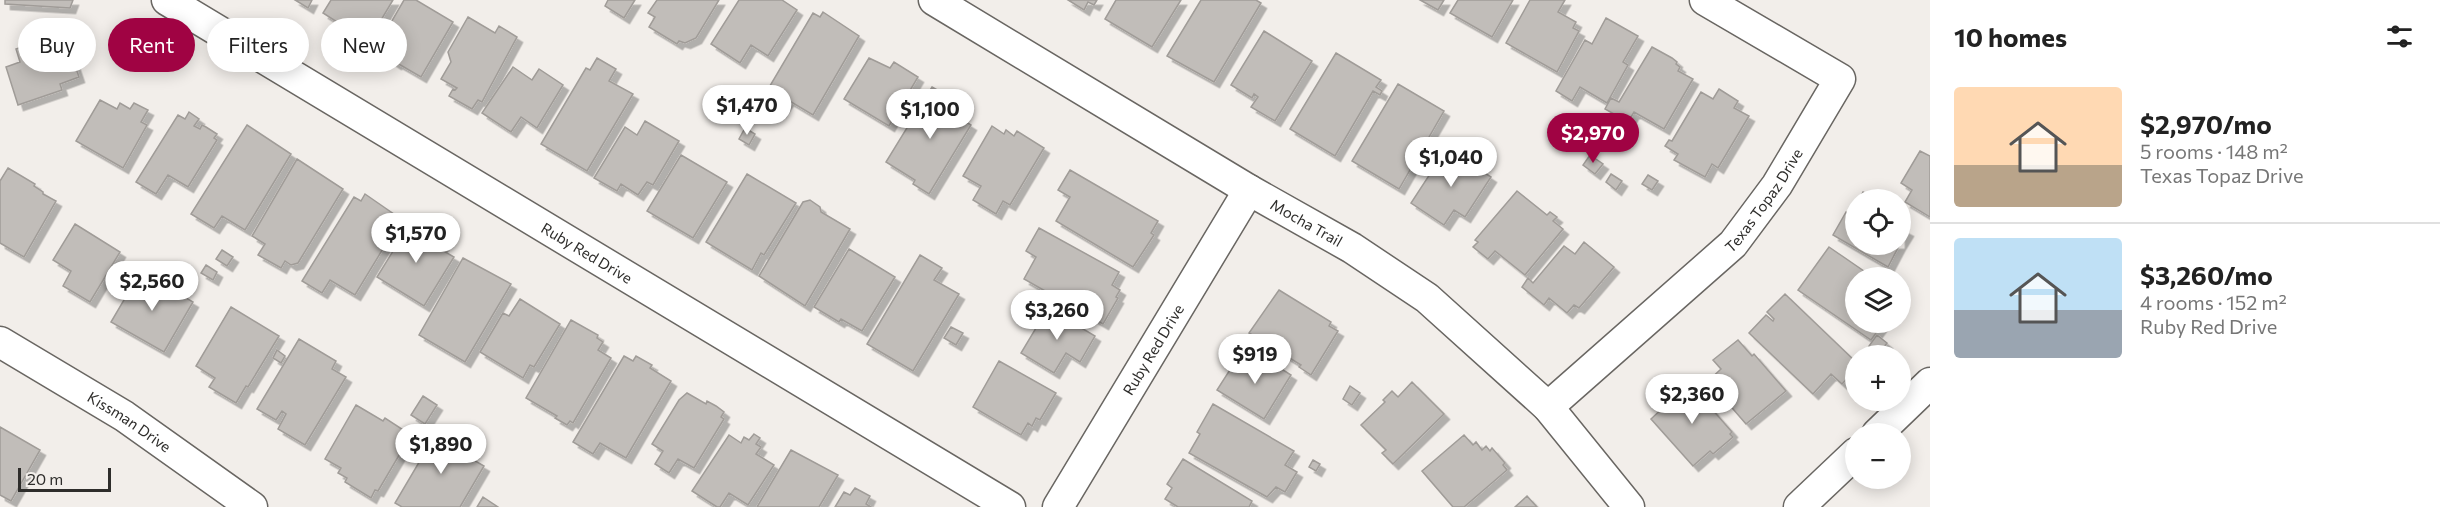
<!DOCTYPE html>
<meta charset="utf-8">
<style>
body{margin:0;font-family:Commissioner,sans-serif;background:#f2f2f2;color:#222;height:100vh;display:flex;flex-direction:column;font-size:22px;white-space:nowrap}
*{box-sizing:border-box;margin:0}
p{font-size:20px;color:#767676}
.icon{flex:none;width:33px;height:33px;fill:none;stroke:currentColor;stroke-width:2;stroke-linecap:round;stroke-linejoin:round}
.map{position:relative;flex:1;overflow:hidden}
.drawer{display:flex;flex-direction:column;background:#fff;width:510px}
.drawer>*{flex:none}
.guide{position:absolute;left:18px;top:18px;width:570px;height:54px;display:flex;gap:12px}
.tools{position:absolute;left:1845px;top:189px;display:grid;gap:12px}
.tools a{display:grid;place-items:center;width:66px;height:66px;border-radius:50%;background:#fff;box-shadow:0 3px 15px #0003;font-size:30px}
.scale{position:absolute;left:18px;bottom:15px;width:93px;box-sizing:border-box;padding-left:6px;border:3px solid #2e2d2b;border-top:0;font-size:16px;line-height:21px;white-space:nowrap;color:#2e2d2b;-webkit-text-stroke:4px #f2eeea;paint-order:stroke}
.price{position:absolute;translate:-50% -51px;padding:0 14px;border-radius:21px;background:#fff;color:#222;font-size:20px;line-height:39px;filter:drop-shadow(0 2px 3px #0008)}
.price::after{content:'';position:absolute;left:50%;top:36px;width:18px;height:14px;margin-left:-9px;background:inherit;clip-path:polygon(0 0,100% 0,50% 100%)}
.price.current{background:#a00343;color:#fff}
ul{padding:0;list-style:none}
li{display:flex;align-items:center;gap:18px;height:150px;padding:0 24px}
li+li{border-top:2px solid #e0e0e0}
li span{display:grid;place-items:center;flex:none;width:168px;height:120px;border-radius:6px;color:#555}
li>.icon{margin-inline-start:auto}
span .icon{width:72px;height:72px;fill:#fffc;stroke-width:1}
li b{font-size:26px}
h2{display:flex;justify-content:space-between;align-items:center;height:72px;padding:0 24px;font-size:26px}
.pill{padding:0 21px;border-radius:27px;background:#fff;box-shadow:0 3px 15px #0003;font-size:21px;line-height:54px}
.pill.current{background:#a00343;color:#fff}
main{display:flex;flex:1;min-height:0}
.map>svg:first-child{display:block}
.building{fill:#c1bdb9;stroke:#a09c98;stroke-width:1.5;filter:url(#shadow)}
.lines{fill:none;stroke-linecap:round;stroke-linejoin:round}
.minor-casing{stroke:#696662;stroke-width:33}
.minor{stroke:#fff;stroke-width:30}
.labels{text-anchor:middle;dominant-baseline:central;stroke-width:5;stroke-linejoin:round;paint-order:stroke}
.street-label{font-size:15px;fill:#2e2d2b;stroke:#f2eeea}
</style>
<main>
<div class="map">
<svg width="1930" height="507" viewBox="0 0 1930 507">
<defs>
<filter id="shadow"><feDropShadow dx="5.5" dy="5.5" stdDeviation="0" flood-color="#0004"/></filter>
</defs>
<rect width="100%" height="100%" fill="#f2eeea"/>
<path class="building" d="M 5,0 L 73,0 L 70,8 L 5,4 Z
M 295,0 L 312,0 L 308,8 Z
M 331,0 L 393,0 L 368,42 L 323,13 Z
M 404,0 L 416,0 L 453,22 L 421,77 L 397,63 L 396,64 L 375,50 Z
M 608,0 L 635,0 L 624,18 L 605,6 Z
M 657,0 L 719,0 L 696,38 L 685,43 L 679,41 L 677,44 L 649,27 L 655,17 L 648,13 Z
M 739,0 L 782,0 L 797,10 L 768,56 L 751,45 L 740,63 L 711,44 Z
M 1068,0 L 1097,0 L 1094,5 L 1088,2 L 1084,10 Z
M 1116,0 L 1181,0 L 1152,47 L 1105,19 Z
M 1201,0 L 1256,0 L 1261,3 L 1214,82 L 1167,56 Z
M 1420,0 L 1444,0 L 1438,10 Z
M 1458,0 L 1513,0 L 1492,37 L 1450,13 Z
M 1530,0 L 1565,0 L 1558,12 L 1576,22 L 1573,28 L 1579,31 L 1557,72 L 1506,43 Z
M 823,12 L 859,36 L 813,115 L 788,100 L 780,112 L 761,101 L 813,13 L 820,17 Z
M 468,17 L 495,33 L 499,26 L 517,37 L 482,102 L 478,100 L 472,109 L 449,96 L 453,89 L 455,90 L 457,88 L 441,79 L 451,62 L 448,52 Z
M 1606,18 L 1638,36 L 1623,62 L 1628,65 L 1607,103 L 1580,87 L 1572,101 L 1556,91 L 1585,40 L 1592,44 Z
M 1264,31 L 1312,61 L 1275,121 L 1251,107 L 1258,97 L 1254,94 L 1252,98 L 1231,85 Z
M 64,33 L 79,77 L 60,84 L 62,90 L 18,105 L 6,67 L 20,62 L 16,49 Z
M 1652,47 L 1672,58 L 1677,62 L 1676,64 L 1680,67 L 1678,71 L 1693,79 L 1664,129 L 1634,112 L 1628,122 L 1605,109 L 1611,98 L 1619,102 Z
M 1336,53 L 1381,80 L 1376,87 L 1382,91 L 1380,95 L 1373,91 L 1335,156 L 1290,129 Z
M 597,58 L 616,69 L 609,81 L 633,94 L 587,171 L 541,144 L 586,68 L 590,70 Z
M 869,58 L 890,68 L 894,62 L 918,77 L 889,126 L 844,99 Z
M 513,67 L 532,80 L 539,69 L 563,85 L 537,128 L 521,117 L 511,132 L 482,113 Z
M 1398,84 L 1444,111 L 1399,189 L 1352,161 Z
M 932,87 L 958,102 L 957,104 L 963,108 L 958,117 L 971,125 L 929,194 L 913,184 L 915,180 L 886,162 Z
M 1719,89 L 1738,101 L 1734,108 L 1749,116 L 1718,168 L 1712,164 L 1705,177 L 1674,160 L 1678,154 L 1665,146 L 1669,140 L 1672,141 L 1701,92 L 1713,99 Z
M 100,100 L 117,109 L 120,103 L 130,109 L 134,103 L 148,110 L 141,122 L 147,125 L 123,168 L 76,141 Z
M 189,112 L 199,119 L 194,126 L 200,129 L 202,125 L 206,127 L 217,134 L 214,138 L 217,140 L 188,187 L 168,175 L 156,194 L 136,182 L 178,115 L 185,119 Z
M 645,121 L 679,141 L 653,185 L 647,182 L 638,195 L 621,184 L 617,191 L 594,178 L 625,127 L 637,135 Z
M 247,125 L 291,154 L 245,230 L 222,216 L 214,228 L 191,214 Z
M 992,126 L 1004,134 L 1006,130 L 1014,136 L 1017,131 L 1044,148 L 1010,205 L 1003,201 L 996,214 L 973,200 L 981,186 L 963,176 Z
M 745,128 L 755,134 L 749,145 L 739,139 Z
M 1447,148 L 1491,177 L 1465,217 L 1454,210 L 1444,225 L 1411,203 Z
M 1920,151 L 1930,156 L 1930,217 L 1905,202 L 1912,190 L 1901,183 Z
M 681,155 L 727,182 L 693,238 L 647,211 Z
M 1590,155 L 1603,164 L 1595,174 L 1583,165 Z
M 297,159 L 343,189 L 298,263 L 291,265 L 285,261 L 281,268 L 258,255 L 265,244 L 252,236 Z
M 8,168 L 35,184 L 34,186 L 43,192 L 43,194 L 56,201 L 24,257 L 0,243 L 0,181 Z
M 1070,170 L 1158,221 L 1151,233 L 1154,235 L 1133,267 L 1056,221 L 1070,197 L 1058,190 Z
M 747,174 L 796,203 L 764,255 L 761,253 L 752,270 L 706,242 Z
M 1611,174 L 1622,181 L 1616,190 L 1606,182 Z
M 1648,175 L 1658,181 L 1652,190 L 1642,184 Z
M 1517,191 L 1547,215 L 1550,212 L 1557,217 L 1553,221 L 1563,229 L 1525,275 L 1495,251 L 1488,259 L 1473,247 L 1478,242 L 1475,240 Z
M 1863,192 L 1877,200 L 1859,200 Z
M 365,194 L 401,219 L 355,295 L 330,280 L 322,293 L 302,281 L 354,197 L 361,201 Z
M 810,200 L 820,207 L 821,212 L 850,229 L 805,306 L 759,276 L 803,202 Z
M 1856,205 L 1856,244 L 1900,244 L 1888,267 L 1833,235 L 1846,212 L 1850,215 Z
M 411,222 L 434,233 L 432,235 L 438,238 L 436,241 L 443,245 L 440,249 L 454,257 L 424,306 L 377,277 Z
M 75,224 L 120,252 L 90,302 L 63,286 L 71,271 L 53,260 Z
M 1900,227 L 1908,231 L 1900,244 Z
M 1039,228 L 1119,272 L 1112,285 L 1120,290 L 1116,297 L 1118,298 L 1103,324 L 1024,279 L 1036,257 L 1026,251 Z
M 1584,242 L 1614,267 L 1579,308 L 1574,305 L 1567,313 L 1549,298 L 1544,305 L 1522,287 L 1528,278 L 1533,283 L 1564,246 L 1575,254 Z
M 1829,247 L 1874,278 L 1856,278 L 1856,322 L 1884,322 L 1871,340 L 1798,290 Z
M 849,249 L 895,277 L 862,331 L 841,319 L 839,322 L 814,307 Z
M 222,250 L 233,257 L 227,266 L 216,259 Z
M 920,255 L 942,268 L 934,280 L 959,294 L 913,371 L 867,344 Z
M 463,258 L 511,284 L 465,362 L 419,335 Z
M 206,265 L 217,272 L 213,280 L 201,273 Z
M 141,271 L 193,302 L 164,352 L 111,322 Z
M 1279,290 L 1331,322 L 1329,326 L 1338,331 L 1311,375 L 1299,367 L 1301,365 L 1249,333 Z
M 1785,294 L 1856,362 L 1856,369 L 1842,384 L 1831,374 L 1813,394 L 1749,333 L 1766,315 L 1773,321 L 1774,319 L 1767,312 Z
M 520,299 L 560,324 L 534,367 L 530,365 L 523,378 L 480,352 L 503,313 L 509,316 Z
M 231,307 L 279,336 L 248,387 L 246,386 L 236,403 L 209,387 L 215,378 L 196,366 Z
M 1048,308 L 1095,336 L 1080,362 L 1066,353 L 1054,373 L 1021,353 Z
M 571,320 L 598,335 L 597,338 L 603,342 L 598,350 L 611,358 L 573,423 L 570,421 L 567,425 L 555,418 L 557,416 L 526,398 Z
M 951,327 L 963,333 L 956,345 L 944,338 Z
M 1877,335 L 1887,343 L 1879,353 L 1869,346 Z
M 299,339 L 336,361 L 332,369 L 346,377 L 305,445 L 278,429 L 286,414 L 282,411 L 276,420 L 257,409 Z
M 1738,340 L 1752,356 L 1754,354 L 1786,391 L 1746,424 L 1727,402 L 1706,383 L 1721,369 L 1713,360 Z
M 277,350 L 285,356 L 281,363 L 273,358 Z
M 1258,354 L 1291,375 L 1264,419 L 1217,390 L 1233,365 L 1244,372 Z
M 624,356 L 633,361 L 636,356 L 652,365 L 650,368 L 671,381 L 626,458 L 600,443 L 593,454 L 573,442 Z
M 999,361 L 1056,393 L 1040,420 L 1036,418 L 1032,426 L 1028,423 L 1021,435 L 973,407 Z
M 1412,382 L 1444,414 L 1393,464 L 1382,453 L 1386,450 L 1361,425 L 1385,402 L 1383,400 L 1392,391 L 1398,397 Z
M 1689,383 L 1732,432 L 1730,434 L 1733,437 L 1713,454 L 1710,451 L 1693,466 L 1651,419 Z
M 1350,386 L 1360,393 L 1352,405 L 1343,399 Z
M 687,393 L 706,404 L 707,401 L 716,406 L 724,412 L 721,417 L 724,419 L 694,468 L 678,459 L 669,473 L 655,464 L 663,451 L 652,444 L 679,400 Z
M 423,396 L 437,405 L 425,424 L 411,415 Z
M 1213,404 L 1294,451 L 1285,465 L 1297,472 L 1285,492 L 1276,487 L 1267,497 L 1189,453 L 1200,434 L 1197,432 Z
M 356,405 L 383,421 L 385,418 L 411,435 L 378,491 L 375,490 L 371,498 L 345,482 L 347,478 L 338,473 L 341,468 L 325,459 Z
M 441,425 L 465,439 L 458,451 L 484,466 L 460,507 L 402,507 L 395,503 Z
M 0,427 L 40,450 L 11,501 L 0,495 Z
M 754,434 L 760,438 L 756,444 L 761,447 L 756,454 L 774,465 L 748,505 L 729,493 L 720,507 L 717,507 L 692,491 L 729,435 L 741,443 L 744,437 L 749,440 Z
M 1464,435 L 1473,445 L 1476,442 L 1482,450 L 1486,446 L 1490,451 L 1492,448 L 1505,463 L 1503,465 L 1507,470 L 1464,507 L 1453,507 L 1422,471 Z
M 791,450 L 838,475 L 819,507 L 757,507 Z
M 1183,459 L 1252,501 L 1249,507 L 1178,507 L 1165,499 L 1172,488 L 1167,484 Z
M 1313,460 L 1320,464 L 1316,471 L 1309,467 Z
M 855,488 L 870,496 L 866,504 L 871,507 L 835,507 L 844,492 L 850,495 Z
M 1527,496 L 1537,507 L 1515,507 Z
M 483,497 L 498,507 L 477,507 Z"/>
<g class="lines">
<g class="minor-casing">
<g id="minor">
<path id="s1" d="M 167,0 L 1010,507"/>
<path id="s2" d="M 934,0 L 1249,190 L 1352,248 L 1427,298 L 1548,407 L 1629,507"/>
<path id="s3" d="M 0,342 L 124,416 L 252,507"/>
<path id="s4" d="M 1548,407 L 1733,244 L 1777,185 L 1840,79 L 1705,0"/>
<path d="M 1877,434 L 1930,383"/>
<path id="s5" d="M 1058,507 L 1249,190"/>
<path d="M 1799,507 L 1856,453"/>
</g>
</g>
<use href="#minor" class="minor"/>
</g>
<g class="labels">
<g class="street-label">
<text stroke="none"><textPath href="#s4" startOffset="300">Texas Topaz Drive</textPath></text>
<text stroke="none"><textPath href="#s2" startOffset="434">Mocha Trail</textPath></text>
<text stroke="none"><textPath href="#s1" startOffset="490">Ruby Red Drive</textPath></text>
<text stroke="none"><textPath href="#s5" startOffset="184">Ruby Red Drive</textPath></text>
<text stroke="none"><textPath href="#s3" startOffset="152">Kissman Drive</textPath></text>
</g>
</g>
</svg>
<div class="tools">
<a><svg class="icon" aria-label="locate" viewBox="0 0 24 24"><circle cx="12" cy="12" r="6"/><path d="M12 2v4M12 18v4M2 12h4M18 12h4"/></svg></a>
<a><svg class="icon" aria-label="layers" viewBox="0 0 24 24"><path d="M12 4l9 5-9 5-9-5zM3 14l9 5 9-5"/></svg></a>
<a>+</a>
<a>−</a>
</div>
<div class="scale">20 m</div>
<b class="price" style="left:747px;top:136px">$1,470</b>
<b class="price" style="left:930px;top:140px">$1,100</b>
<b class="price current" style="left:1593px;top:164px">$2,970</b>
<b class="price" style="left:1451px;top:188px">$1,040</b>
<b class="price" style="left:416px;top:264px">$1,570</b>
<b class="price" style="left:152px;top:312px">$2,560</b>
<b class="price" style="left:1057px;top:341px">$3,260</b>
<b class="price" style="left:1255px;top:385px">$919</b>
<b class="price" style="left:1692px;top:425px">$2,360</b>
<b class="price" style="left:441px;top:475px">$1,890</b>
<div class="guide">
<a class="pill">Buy</a>
<a class="pill current">Rent</a>
<a class="pill">Filters</a>
<a class="pill">New</a>
</div>
</div>
<section class="drawer">
<h2>10 homes<svg class="icon" aria-label="filters" viewBox="0 0 24 24"><path d="M4 7h16M4 17h16"/><circle cx="9" cy="7" r="2"/><circle cx="15" cy="17" r="2"/></svg></h2>
<ul>
<li><span style="background:linear-gradient(#ffd9b3 65%,#b9a48a 0)"><svg class="icon" aria-label="home" viewBox="0 0 24 24"><path d="M3 11l9-7 9 7M6 9v11h12V9"/></svg></span><div><b>$2,970/mo</b><p>5 rooms · 148 m²</p><p>Texas Topaz Drive</p></div></li>
<li><span style="background:linear-gradient(#bfe0f5 60%,#9aa5b1 0)"><svg class="icon" aria-label="home" viewBox="0 0 24 24"><path d="M3 11l9-7 9 7M6 9v11h12V9"/></svg></span><div><b>$3,260/mo</b><p>4 rooms · 152 m²</p><p>Ruby Red Drive</p></div></li>
</ul>
</section>
</main>
